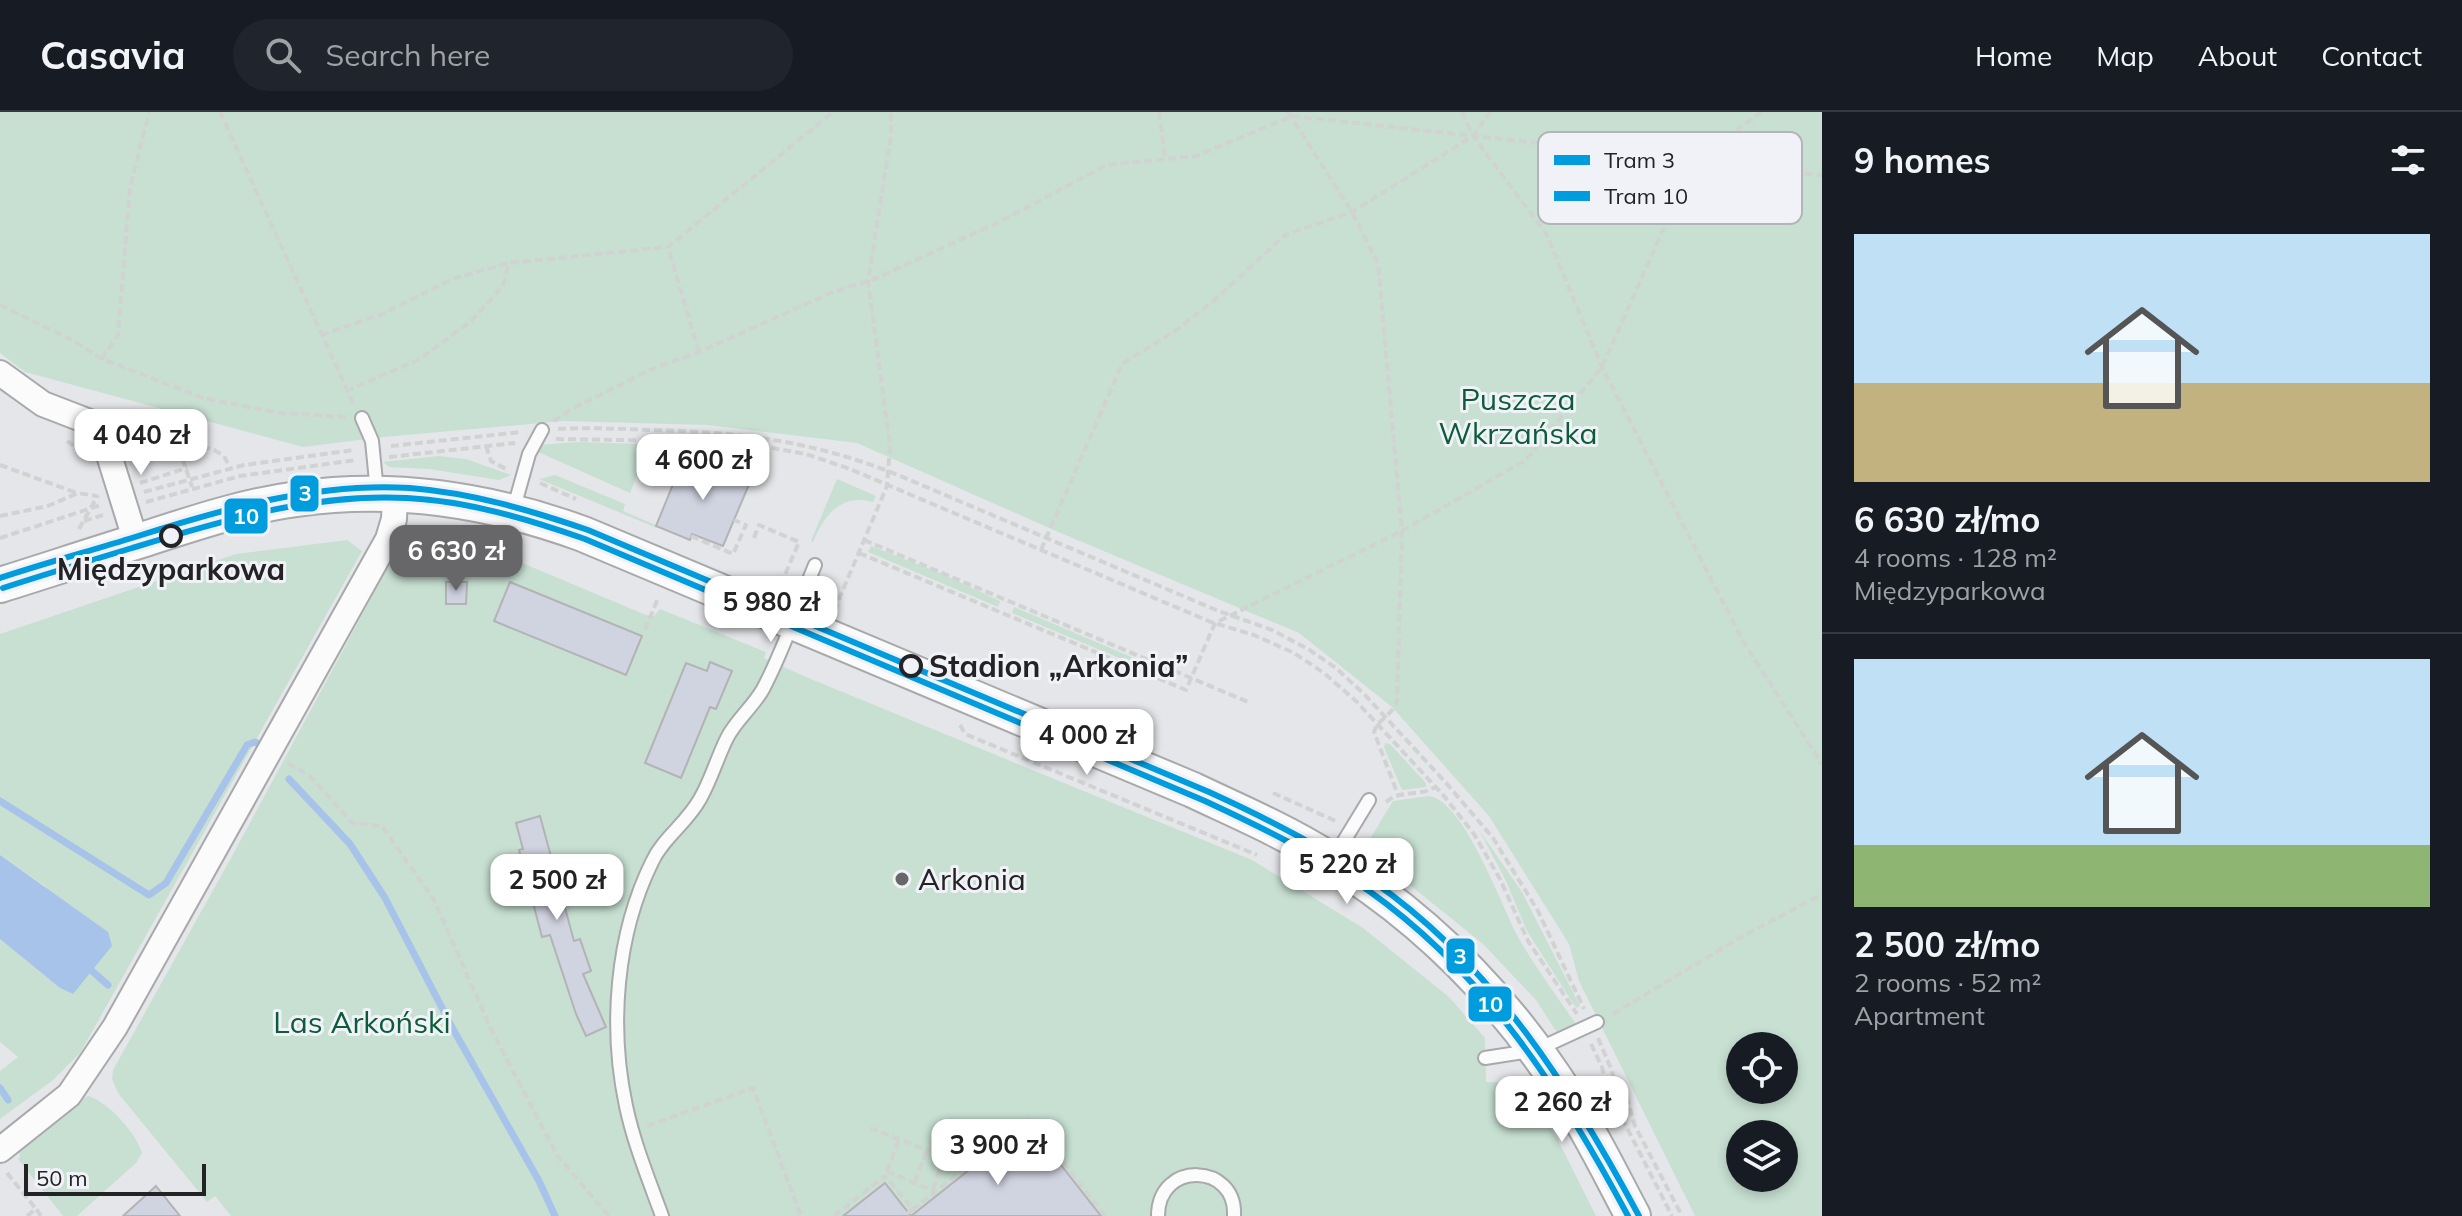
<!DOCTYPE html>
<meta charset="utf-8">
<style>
body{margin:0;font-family:Mulish,sans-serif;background:#20242c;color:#f1f3f6;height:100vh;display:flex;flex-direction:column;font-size:30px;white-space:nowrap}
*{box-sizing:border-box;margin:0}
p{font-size:26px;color:#9ea1a6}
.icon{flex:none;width:44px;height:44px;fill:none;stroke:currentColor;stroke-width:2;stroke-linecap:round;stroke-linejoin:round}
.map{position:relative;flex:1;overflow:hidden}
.details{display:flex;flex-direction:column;background:#171b24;width:640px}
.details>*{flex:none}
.tools{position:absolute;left:1726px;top:920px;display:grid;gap:16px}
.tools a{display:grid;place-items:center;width:72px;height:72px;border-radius:50%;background:#171b24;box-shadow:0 4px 12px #0003;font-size:40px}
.scale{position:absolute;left:24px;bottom:20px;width:182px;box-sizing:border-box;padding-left:8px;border:4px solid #232325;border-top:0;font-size:22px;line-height:28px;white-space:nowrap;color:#232325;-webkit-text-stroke:6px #f1f2f7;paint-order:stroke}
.price{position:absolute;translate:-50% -68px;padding:0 18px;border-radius:16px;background:#fff;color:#222;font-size:26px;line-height:52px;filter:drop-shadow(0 2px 4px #0008)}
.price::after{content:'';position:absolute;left:50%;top:48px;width:24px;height:18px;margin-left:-12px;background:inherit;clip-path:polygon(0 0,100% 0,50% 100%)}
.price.on{background:#67676a;color:#fff}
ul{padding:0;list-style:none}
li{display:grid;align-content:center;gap:16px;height:424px;padding:0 32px}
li+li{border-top:2px solid #363941}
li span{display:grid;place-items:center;height:248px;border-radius:0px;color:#555}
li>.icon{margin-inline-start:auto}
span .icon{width:144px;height:144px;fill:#fffc;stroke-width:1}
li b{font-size:34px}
h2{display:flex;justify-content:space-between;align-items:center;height:96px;padding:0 32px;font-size:34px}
header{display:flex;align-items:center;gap:48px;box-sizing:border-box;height:112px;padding:0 40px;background:#171b24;border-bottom:2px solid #363941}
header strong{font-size:38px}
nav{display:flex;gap:44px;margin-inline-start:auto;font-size:28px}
.search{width:560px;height:72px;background:#20242c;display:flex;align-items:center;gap:20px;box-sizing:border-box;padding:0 28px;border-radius:44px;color:#9ea1a6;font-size:30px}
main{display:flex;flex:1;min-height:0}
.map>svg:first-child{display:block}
.green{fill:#c7e0d2;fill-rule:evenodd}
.water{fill:#a7c3e9}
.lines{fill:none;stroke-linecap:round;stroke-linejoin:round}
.stream{stroke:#a7c3e9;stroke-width:7}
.building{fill:#d0d3e0;stroke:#b3b3b5;stroke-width:2}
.lane-casing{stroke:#a8a9ab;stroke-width:16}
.street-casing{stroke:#a8a9ab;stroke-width:28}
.secondary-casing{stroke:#a8a9ab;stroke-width:38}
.path{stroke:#d1d2d2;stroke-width:4;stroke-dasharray:8 4;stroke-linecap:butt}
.lane{stroke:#fbfbfc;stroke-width:12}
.street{stroke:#fbfbfc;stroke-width:24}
.secondary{stroke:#fbfbfc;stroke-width:34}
.tram-1-casing{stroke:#f1f2f7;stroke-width:12}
.tram-2-casing{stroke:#f1f2f7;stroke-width:12}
.tram-1{stroke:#009cdd;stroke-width:6}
.tram-2{stroke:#009cdd;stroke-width:6}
.stop-dot{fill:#f1f2f7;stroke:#232325;stroke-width:4}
.poi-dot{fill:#67676a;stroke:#f1f2f7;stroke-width:3}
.labels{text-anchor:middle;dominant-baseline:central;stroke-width:6;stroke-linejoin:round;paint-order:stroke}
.park-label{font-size:30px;fill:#0a5d38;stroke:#f1f2f7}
.stop-label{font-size:30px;font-weight:bold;fill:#232325;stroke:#f1f2f7}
.poi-label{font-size:30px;fill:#232325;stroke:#f1f2f7;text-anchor:start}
.key{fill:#f1f2f7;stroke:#b3b4b8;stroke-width:2}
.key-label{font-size:22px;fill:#232325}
.line-badge{stroke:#f1f2f7;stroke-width:3}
.badge-label{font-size:22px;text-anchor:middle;font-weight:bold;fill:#fff}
</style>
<header>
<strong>Casavia</strong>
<div class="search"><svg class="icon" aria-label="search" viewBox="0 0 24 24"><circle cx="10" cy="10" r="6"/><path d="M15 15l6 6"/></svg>Search here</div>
<nav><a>Home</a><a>Map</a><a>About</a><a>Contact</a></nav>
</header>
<main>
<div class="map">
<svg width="1822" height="1104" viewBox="0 0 1822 1104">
<rect width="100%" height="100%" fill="#e5e6e9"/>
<path class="green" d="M 0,0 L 1822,0 L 1822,1104 L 1695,1104 L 1579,869 L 1569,832 L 1489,704 L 1392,595 L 1299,521 L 1056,419 L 857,331 L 707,313 L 563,309 L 383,325 L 303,335 L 25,260 L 0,241 ZM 1740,934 L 1784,934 L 1784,978 L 1740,978 ZM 1740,1022 L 1784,1022 L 1784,1066 L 1740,1066 Z
M 576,330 L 649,332 L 630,381 L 536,339 L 539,333 Z
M 439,344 L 466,347 L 511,363 L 499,368 L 429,357 L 389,355 L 383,350 Z
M 555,363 L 625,392 L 623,399 L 658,414 L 657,416 L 539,367 Z
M 837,367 L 876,384 L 873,390 C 841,381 824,403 813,430 L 811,429 Z
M 411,419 L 463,428 L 473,442 L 499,449 L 501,442 L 646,503 L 654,504 L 660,497 L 766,540 L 764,546 L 806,565 L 1252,748 L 1363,816 L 1449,885 L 1485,926 L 1486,970 L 1521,971 L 1558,1028 L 1596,1104 L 231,1104 L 215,1084 L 207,1090 L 118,981 L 112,967 L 113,958 L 231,746 L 403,427 L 406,428 Z
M 347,428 L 362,439 L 80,941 L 53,968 L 0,1007 L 0,959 L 18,945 L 0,930 L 0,827 L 60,876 L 73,882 L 46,775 L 0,743 L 0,522 L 236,442 Z
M 871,434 L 938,460 L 1000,489 L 998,495 L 868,440 Z
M 1014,495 L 1143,550 L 1141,555 L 1012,501 Z
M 1385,631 L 1390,632 L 1426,671 L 1426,675 L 1403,678 L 1401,676 L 1384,635 Z
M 1428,684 C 1463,686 1502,795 1518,825 C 1535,855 1556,883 1576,912 L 1558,922 L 1536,888 L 1483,832 L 1364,736 L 1363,728 L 1368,730 L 1393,689 Z
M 1479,718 L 1522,780 L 1580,894 L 1576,896 L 1527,819 L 1505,767 Z
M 89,984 C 109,991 137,1022 142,1041 L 136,1051 L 77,1104 L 63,1104 L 18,1047 L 20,1045 L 18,1036 L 78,987 Z"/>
<path class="water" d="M 0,743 L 108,820 L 112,834 L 73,882 L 60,876 L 0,827 Z"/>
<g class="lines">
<path class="stream" d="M 289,667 L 350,732 L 385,786 L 453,917 L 539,1069 L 555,1104
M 0,689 L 149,783 L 166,771 L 247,633 L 255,630 L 259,632
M 92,859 L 108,873
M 0,976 L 8,988"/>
</g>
<path class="building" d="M 685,343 L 750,370 L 723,434 L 692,422 L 690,428 L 656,414 Z
M 446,470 L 467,470 L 466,492 L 446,492 Z
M 510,470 L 642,524 L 626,563 L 494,509 Z
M 710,550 L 732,559 L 716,597 L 710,595 L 681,666 L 645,651 L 686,551 L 707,559 Z
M 540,704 L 574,829 L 580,827 L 591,859 L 583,862 L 606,915 L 586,924 L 576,902 L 550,823 L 542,825 L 519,738 L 523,737 L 516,711 Z
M 1028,1011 L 1101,1104 L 843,1104 L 885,1071 L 911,1104 Z
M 156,1074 L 180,1104 L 123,1104 Z"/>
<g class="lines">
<g class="lane-casing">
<path id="lane" d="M 362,306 L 372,329 L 377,380
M 513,399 L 529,342 L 542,318
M 1333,747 L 1369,688
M 1485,946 L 1536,938 L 1597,910
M 662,1104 C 649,1068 634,1032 626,994 C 609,915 616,823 652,750 C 663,726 686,712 700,687 C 711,668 717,646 727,626 C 736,608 753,595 763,577 C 784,538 798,494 815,453
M 1158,1104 C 1158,1048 1237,1051 1234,1104"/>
</g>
<g class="street-casing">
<path id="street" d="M 0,261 L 43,292 L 100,314 L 136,430
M 0,1038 L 69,983 L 115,915 L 388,427 L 394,407 L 395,382"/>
</g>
<g class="secondary-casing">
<path id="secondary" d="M 0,473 C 48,458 96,442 145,427 C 194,411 245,394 297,387 C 395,373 490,388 583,422 L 1193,678 C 1237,699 1282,718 1324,744 C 1422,803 1503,885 1565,981 C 1591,1021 1611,1063 1633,1104"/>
</g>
<path class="path" d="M 220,0 L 354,293
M 1159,0 L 1165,45
M 1288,0 L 1352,100 L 1378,152 L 1402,419 L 1397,590 C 1392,603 1377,608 1374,620 L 1398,683
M 1462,0 L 1473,24 L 1547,123 L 1602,255 L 1743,529 L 1822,652
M 0,193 L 72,228 L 102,247 L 203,286 L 279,301 L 347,305
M 321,223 L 382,202 L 452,167 L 509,151 L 668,135
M 699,240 L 668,135 L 833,0
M 102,247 L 118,223 L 130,76 L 149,0
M 346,279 L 420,247 L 471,209 L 503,174 L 509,151
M 554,309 L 570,298 L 652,257 L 699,240 L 833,180 L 877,166 L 1001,109 L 1107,53 L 1196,44 L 1292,4 L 1675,46 L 1693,51 L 1822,63
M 122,312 L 129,311 L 214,338 L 224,344 L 230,356
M 558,317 C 589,315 620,317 651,318 C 742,320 813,329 898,363 L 1216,498 L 1272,518 L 1308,537 L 1336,556 L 1365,583 L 1447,672 L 1493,726 L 1538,799 L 1584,897
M 130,327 L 131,325 L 181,342 L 192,375
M 556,327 L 739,330 L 806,342 L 850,357 L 1211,510 L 1254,523 L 1294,541 L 1324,561 L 1356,589 L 1444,684 L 1474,722 L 1500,767 L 1528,829 L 1577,902
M 67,329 L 83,340
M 391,334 L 521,320
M 486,334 L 491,349 L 506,357
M 389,345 L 515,331
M 693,346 L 698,329
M 0,353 L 77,381
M 667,360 L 673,344 L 683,349
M 140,371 L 187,356
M 540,371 L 576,387
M 144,380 L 244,353 L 354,338
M 146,390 L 240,364 L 356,348
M 0,404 L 48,394 L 78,381 L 97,384
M 84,409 L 103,403
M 79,417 L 98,383
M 691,424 L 733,442 L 746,413 L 734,408
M 0,426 L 101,393
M 754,426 L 759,413 L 799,430 L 781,472
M 864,428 L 1248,590
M 1041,438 L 1122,252 L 1175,219 L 1217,186 L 1285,123 L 1352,100 L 1473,24 L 1490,0
M 859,441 L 1186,578 L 1215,511 L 1402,419 L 1526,348 L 1602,255 L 1693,51 L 1761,0
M 834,499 L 887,374 L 890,334 L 868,169 L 891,24 L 891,0
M 645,518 L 658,486
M 960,613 L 965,622 L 1257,743
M 288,651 L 311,665 L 352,711 L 382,714 L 434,788 L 491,917 L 557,1043 L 609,1104
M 1273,681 L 1338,710
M 1386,690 C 1400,677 1421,685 1435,675
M 1613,902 L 1736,828 L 1822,782
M 1598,926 L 1612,959 L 1623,1008 L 1672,1104
M 1591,932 L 1602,955 L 1607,978 L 1625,980 L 1635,1014 L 1682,1104
M 647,1014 L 753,976 L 801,1104
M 870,1016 L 968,1054 L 913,1097
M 968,1054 L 1029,1007 L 1105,1104
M 887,1059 L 935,1080
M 887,1059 L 899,1027
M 7,1061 L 36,1097
M 915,1070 L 927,1038
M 933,1077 L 944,1045
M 27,1104 L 36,1097 L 41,1104
M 834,1104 L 885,1064 L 913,1097 L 904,1104"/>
<use href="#lane" class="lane"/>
<use href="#street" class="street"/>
<use href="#secondary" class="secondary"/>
<g class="tram-1-casing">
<path id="tram-1" d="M 0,466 C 45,451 90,439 135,425 C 223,397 316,370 410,376 C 472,381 530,398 588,418 L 1209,680 C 1266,706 1322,734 1374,770 C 1494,854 1571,977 1639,1104"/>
</g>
<g class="tram-2-casing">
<path id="tram-2" d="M 3,476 C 46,462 89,449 132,436 C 221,409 312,381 407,386 C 468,389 527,407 585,427 L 1205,689 C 1261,715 1318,743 1369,779 C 1486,862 1562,980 1628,1104"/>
</g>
<use href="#tram-1" class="tram-1"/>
<use href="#tram-2" class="tram-2"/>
</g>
<g class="stop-dot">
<circle cx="171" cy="424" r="10"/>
<circle cx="911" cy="554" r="10"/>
</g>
<circle class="poi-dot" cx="902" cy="767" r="8"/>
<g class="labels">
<g class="park-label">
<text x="1518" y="287">Puszcza<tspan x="1518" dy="34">Wkrzańska</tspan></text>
<text x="362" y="910">Las Arkoński</text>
</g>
<g class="stop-label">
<text x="171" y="457">Międzyparkowa</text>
<text x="929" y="554" text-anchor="start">Stadion „Arkonia”</text>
</g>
<g class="poi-label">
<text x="918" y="767">Arkonia</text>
</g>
</g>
<rect x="1538" y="20" width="264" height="92" rx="12" class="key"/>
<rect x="1554" y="43" width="36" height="10" fill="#009cdd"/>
<rect x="1554" y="79" width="36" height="10" fill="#009cdd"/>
<g class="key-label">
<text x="1604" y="56">Tram 3</text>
<text x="1604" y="92">Tram 10</text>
</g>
<g class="line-badge">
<rect x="289" y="362" width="31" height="39" rx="8" fill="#009cdd"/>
<rect x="223" y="385" width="46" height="38" rx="8" fill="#009cdd"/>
<rect x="1445" y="825" width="31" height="38" rx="8" fill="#009cdd"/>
<rect x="1467" y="873" width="46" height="38" rx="8" fill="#009cdd"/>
</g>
<g class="badge-label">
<text x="305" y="389">3</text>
<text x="246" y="412">10</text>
<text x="1460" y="852">3</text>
<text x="1490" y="900">10</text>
</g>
</svg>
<div class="tools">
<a><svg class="icon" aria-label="locate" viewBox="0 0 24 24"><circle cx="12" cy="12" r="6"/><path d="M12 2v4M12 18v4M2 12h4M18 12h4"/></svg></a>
<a><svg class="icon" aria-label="layers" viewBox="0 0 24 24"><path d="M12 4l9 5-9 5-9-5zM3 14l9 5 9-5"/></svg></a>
</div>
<div class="scale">50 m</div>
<b class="price" style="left:141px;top:365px">4 040 zł</b>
<b class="price" style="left:703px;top:390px">4 600 zł</b>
<b class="price on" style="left:456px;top:481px">6 630 zł</b>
<b class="price" style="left:771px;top:532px">5 980 zł</b>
<b class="price" style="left:1087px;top:665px">4 000 zł</b>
<b class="price" style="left:1347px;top:794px">5 220 zł</b>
<b class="price" style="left:557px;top:810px">2 500 zł</b>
<b class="price" style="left:1562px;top:1032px">2 260 zł</b>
<b class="price" style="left:998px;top:1075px">3 900 zł</b>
</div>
<section class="details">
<h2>9 homes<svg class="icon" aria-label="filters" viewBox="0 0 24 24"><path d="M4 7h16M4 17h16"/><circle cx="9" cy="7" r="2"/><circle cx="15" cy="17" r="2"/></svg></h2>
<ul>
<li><span style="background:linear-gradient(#bfe0f5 60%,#c2b280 0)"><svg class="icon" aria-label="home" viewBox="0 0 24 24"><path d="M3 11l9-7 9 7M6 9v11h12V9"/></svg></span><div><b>6 630 zł/mo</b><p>4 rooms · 128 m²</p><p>Międzyparkowa</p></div></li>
<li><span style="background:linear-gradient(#bfe0f5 75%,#8fb573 0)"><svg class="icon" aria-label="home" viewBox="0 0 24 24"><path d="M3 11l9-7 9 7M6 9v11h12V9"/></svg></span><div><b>2 500 zł/mo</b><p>2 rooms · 52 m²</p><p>Apartment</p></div></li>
</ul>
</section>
</main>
